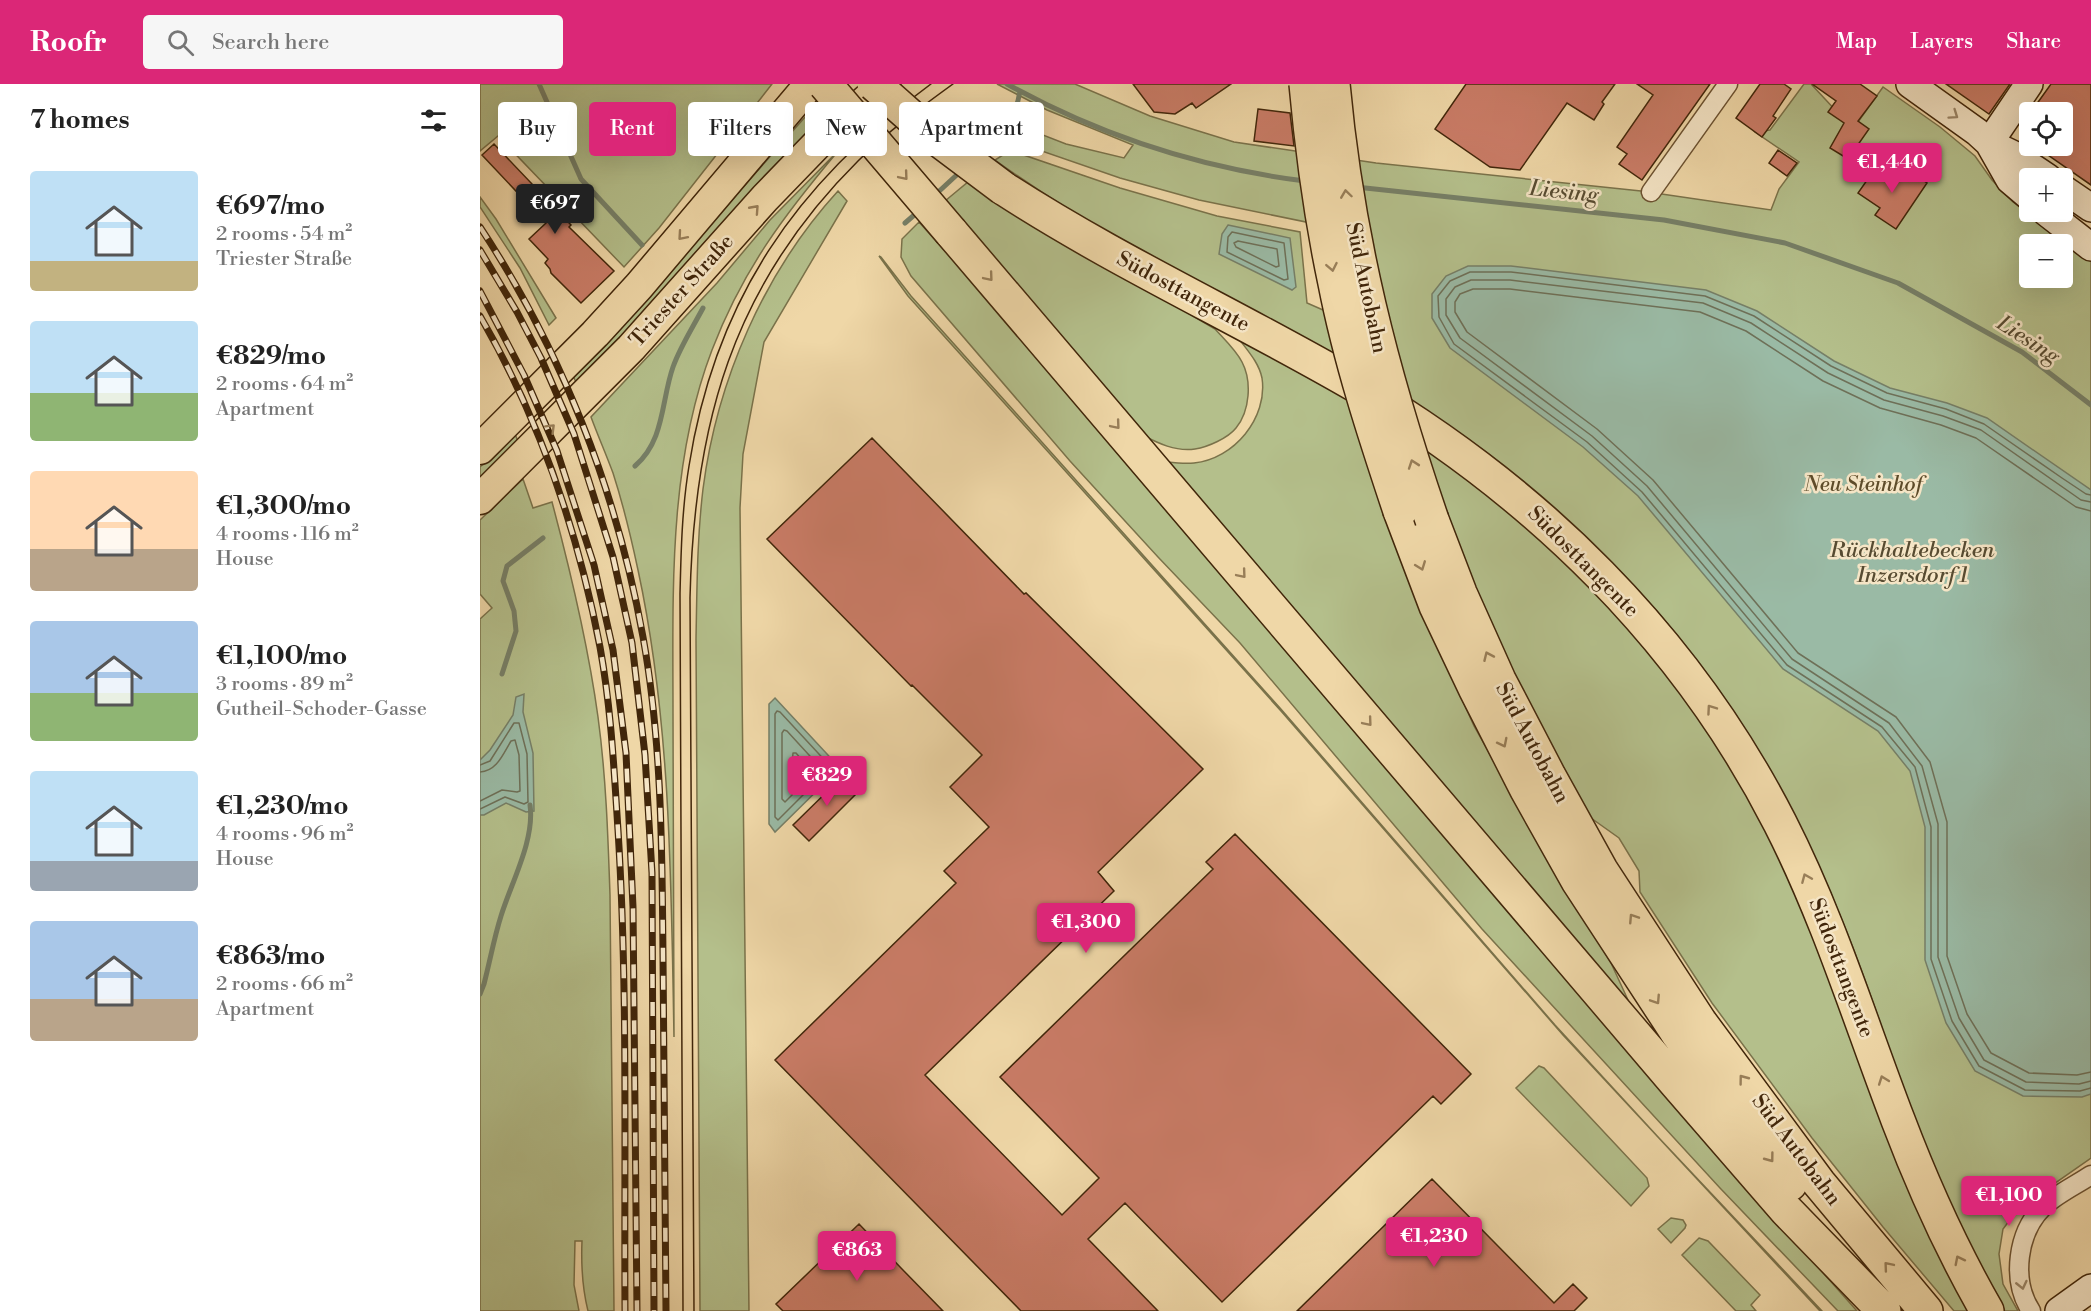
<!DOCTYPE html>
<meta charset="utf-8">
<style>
body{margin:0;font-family:"Libre Bodoni",serif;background:#f6f6f6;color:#222;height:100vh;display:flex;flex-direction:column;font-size:22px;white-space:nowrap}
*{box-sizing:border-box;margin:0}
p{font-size:20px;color:#767676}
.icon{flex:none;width:33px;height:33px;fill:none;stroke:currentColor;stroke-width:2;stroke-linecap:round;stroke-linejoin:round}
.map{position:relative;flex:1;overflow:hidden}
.sheet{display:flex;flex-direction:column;background:#fff;width:480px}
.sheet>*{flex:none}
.hud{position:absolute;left:18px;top:18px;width:570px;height:54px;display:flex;gap:12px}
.fabs{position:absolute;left:1539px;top:18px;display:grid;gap:12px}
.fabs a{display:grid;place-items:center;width:54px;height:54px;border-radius:6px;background:#fff;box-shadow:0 6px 24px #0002;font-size:30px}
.price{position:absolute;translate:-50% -51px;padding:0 14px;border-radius:6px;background:#db2777;color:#fff;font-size:20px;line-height:39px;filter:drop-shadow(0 2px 3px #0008)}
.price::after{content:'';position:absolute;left:50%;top:36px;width:18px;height:14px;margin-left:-9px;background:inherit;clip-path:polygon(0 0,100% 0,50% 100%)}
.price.current{background:#222;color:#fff}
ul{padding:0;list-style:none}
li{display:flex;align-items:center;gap:18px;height:150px;padding:0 30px}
li span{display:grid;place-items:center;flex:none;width:168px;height:120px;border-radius:6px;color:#555}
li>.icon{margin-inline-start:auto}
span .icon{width:72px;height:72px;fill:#fffc;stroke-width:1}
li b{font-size:26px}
h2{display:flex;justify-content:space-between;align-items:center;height:72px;padding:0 30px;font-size:26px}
.tag{padding:0 21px;border-radius:6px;background:#fff;box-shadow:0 6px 24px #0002;font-size:21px;line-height:54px}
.tag.current{background:#db2777;color:#fff}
header{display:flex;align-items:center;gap:36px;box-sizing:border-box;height:84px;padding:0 30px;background:#db2777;color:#fff}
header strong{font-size:28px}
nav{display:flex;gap:33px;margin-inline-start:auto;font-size:21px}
.search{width:420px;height:54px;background:#f6f6f6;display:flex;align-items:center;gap:15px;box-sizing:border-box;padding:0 21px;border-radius:6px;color:#767676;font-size:22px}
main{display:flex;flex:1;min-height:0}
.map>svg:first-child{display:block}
.green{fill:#b4bf8b;stroke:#7a724a;stroke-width:1.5;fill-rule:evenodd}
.water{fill:#9abaa5;stroke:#767f67;stroke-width:1.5}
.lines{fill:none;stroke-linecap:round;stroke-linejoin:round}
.shore{stroke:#6e7058;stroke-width:1.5}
.stream{stroke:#767f67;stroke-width:5}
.building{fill:#ca7c67;stroke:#41260a;stroke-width:1.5}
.street-casing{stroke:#6c5231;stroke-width:21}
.secondary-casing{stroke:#41260a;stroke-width:30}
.primary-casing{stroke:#41260a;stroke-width:33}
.highway-casing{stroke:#41260a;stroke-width:36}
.street{stroke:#f5e5c6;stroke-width:18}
.secondary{stroke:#f5e5c6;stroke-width:27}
.primary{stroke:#efd7a7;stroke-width:30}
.highway{stroke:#efd7a7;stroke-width:33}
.tram{stroke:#41260a;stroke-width:1.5}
.rail-casing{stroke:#41260a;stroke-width:7}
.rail{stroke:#f5e5c6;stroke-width:4.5;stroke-dasharray:14;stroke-linecap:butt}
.highway-bridge-casing{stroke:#41260a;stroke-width:36;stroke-linecap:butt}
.highway-bridge{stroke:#efd7a7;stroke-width:33}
.oneway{stroke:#9b8668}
.oneway2{stroke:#987e58}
.labels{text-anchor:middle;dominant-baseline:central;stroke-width:5;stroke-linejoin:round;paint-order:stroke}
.street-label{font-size:21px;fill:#41260a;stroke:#f5e5c6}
.park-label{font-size:21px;font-style:italic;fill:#5e4c2a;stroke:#f5e5c6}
.water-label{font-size:22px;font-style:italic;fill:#574b31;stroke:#f5e5c6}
</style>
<header>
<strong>Roofr</strong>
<div class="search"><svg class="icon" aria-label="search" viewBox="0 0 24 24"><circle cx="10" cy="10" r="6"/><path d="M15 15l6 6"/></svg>Search here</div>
<nav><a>Map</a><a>Layers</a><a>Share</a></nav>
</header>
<main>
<section class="sheet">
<h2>7 homes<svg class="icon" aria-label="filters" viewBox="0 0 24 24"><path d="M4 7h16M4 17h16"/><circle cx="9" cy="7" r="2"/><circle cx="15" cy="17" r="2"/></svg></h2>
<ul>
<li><span style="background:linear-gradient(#bfe0f5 75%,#c2b280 0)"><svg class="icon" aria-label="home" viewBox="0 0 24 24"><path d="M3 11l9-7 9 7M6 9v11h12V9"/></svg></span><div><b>€697/mo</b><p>2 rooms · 54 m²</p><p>Triester Straße</p></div></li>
<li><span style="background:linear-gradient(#bfe0f5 60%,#8fb573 0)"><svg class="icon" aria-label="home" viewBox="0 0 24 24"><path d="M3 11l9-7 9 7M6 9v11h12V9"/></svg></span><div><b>€829/mo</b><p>2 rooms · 64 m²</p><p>Apartment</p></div></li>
<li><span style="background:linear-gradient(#ffd9b3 65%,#b9a48a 0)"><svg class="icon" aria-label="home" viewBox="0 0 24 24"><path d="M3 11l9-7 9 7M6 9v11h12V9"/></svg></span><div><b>€1,300/mo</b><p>4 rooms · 116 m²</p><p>House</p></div></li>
<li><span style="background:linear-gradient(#a9c7e8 60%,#8fb573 0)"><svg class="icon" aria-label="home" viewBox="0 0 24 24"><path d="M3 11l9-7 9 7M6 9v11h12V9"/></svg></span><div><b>€1,100/mo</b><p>3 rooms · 89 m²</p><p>Gutheil-Schoder-Gasse</p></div></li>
<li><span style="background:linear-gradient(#bfe0f5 75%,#9aa5b1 0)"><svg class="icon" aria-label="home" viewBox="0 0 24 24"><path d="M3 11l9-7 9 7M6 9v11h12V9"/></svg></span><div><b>€1,230/mo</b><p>4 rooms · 96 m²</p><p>House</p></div></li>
<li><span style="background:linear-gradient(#a9c7e8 65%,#b9a48a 0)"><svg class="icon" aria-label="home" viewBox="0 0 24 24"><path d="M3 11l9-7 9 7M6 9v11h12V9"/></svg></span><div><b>€863/mo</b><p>2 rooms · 66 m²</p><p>Apartment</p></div></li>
</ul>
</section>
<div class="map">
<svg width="1611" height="1227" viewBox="0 0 1611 1227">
<rect width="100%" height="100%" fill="#efd7a7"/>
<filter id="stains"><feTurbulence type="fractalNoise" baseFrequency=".00333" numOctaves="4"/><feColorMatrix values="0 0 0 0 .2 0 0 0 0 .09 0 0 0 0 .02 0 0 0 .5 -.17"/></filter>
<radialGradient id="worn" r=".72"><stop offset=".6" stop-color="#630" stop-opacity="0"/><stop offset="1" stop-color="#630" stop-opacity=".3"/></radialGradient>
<path class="green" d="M 0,0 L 292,0 L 179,144 L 144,183 L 18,52 L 0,67 Z
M 517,0 L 595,0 L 670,32 L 754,58 L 896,79 L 1161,107 L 1291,126 L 1299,105 L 1319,78 L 1275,48 L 1290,46 L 1324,0 L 1331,0 L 1373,45 L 1403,3 L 1460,43 L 1495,72 L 1512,96 L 1533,118 L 1611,174 L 1611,1074 L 1538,1125 L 1523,1145 L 1519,1170 L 1523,1200 L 1538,1227 L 1525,1227 C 1496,1180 1470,1128 1450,1077 C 1420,1003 1398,926 1368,851 C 1345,792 1317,733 1285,678 C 1209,547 1091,422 963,338 C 928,315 889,296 852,276 C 738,212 621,152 515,76 L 526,69 L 535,68 L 640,104 L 737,132 L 820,148 L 827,219 L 843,226 L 921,292 L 889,151 L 719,116 L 640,94 L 553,64 L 552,54 L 558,49 L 586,60 L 644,74 L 653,61 L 567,26 ZM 1550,160 L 1582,160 L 1582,194 L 1550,194 Z
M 341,15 L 351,27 L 98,302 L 93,292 L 180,197 Z
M 359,66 C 305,130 263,185 232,266 C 188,381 193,509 193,630 C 193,738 194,845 194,953 C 191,796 191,639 158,486 C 151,453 143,420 133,389 C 126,370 118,352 111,333 L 237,199 L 290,136 Z
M 488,98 L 735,245 C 744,255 756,266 762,278 C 772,297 770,327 756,344 C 748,354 728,363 715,365 C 694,368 676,358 658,349 L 465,117 Z
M 358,107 L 367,117 L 284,258 L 263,370 L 260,424 L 269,1227 L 220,1227 L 216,555 C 217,505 217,455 223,405 C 237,296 284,188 358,107 Z
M 0,113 L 16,135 L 76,234 L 69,241 L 40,184 L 0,123 Z
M 439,138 L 465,167 L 467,166 L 1242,1075 L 1377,1227 L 1358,1227 L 1240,1104 L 1002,845 L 760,559 L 678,473 L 590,377 L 431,192 L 421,173 L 422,155 Z
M 399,172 L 401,173 L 431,212 L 800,624 L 1075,941 L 1179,1054 L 1342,1227 L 1340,1227 L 1083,951 L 801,627 L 428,212 Z
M 761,253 L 937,353 L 1052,441 L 1189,587 L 1278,721 L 1492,1227 L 1474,1227 L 1403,1143 L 1332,1054 L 1232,919 L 1160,808 L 1159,787 L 1139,754 L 1111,734 L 946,535 L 994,642 L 1064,766 L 1131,879 L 1148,916 L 1128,899 L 687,378 C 696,379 705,380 714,379 C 754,375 788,334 782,294 C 779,279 768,267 759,255 Z
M 35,350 L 39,360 L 0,398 L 0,383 Z
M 43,395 L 53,424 L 72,418 C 91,489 108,560 118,633 C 126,692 128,752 130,811 L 134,1227 L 108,1227 C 102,1203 101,1182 102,1157 L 95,1157 L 94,1201 L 99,1227 L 0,1227 L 0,535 L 12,524 L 0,510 L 0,436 Z
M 1059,982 L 1064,984 L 1167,1094 L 1169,1102 L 1151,1122 L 1036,1004 Z
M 1191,1134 L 1203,1136 L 1206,1141 L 1205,1144 L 1191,1159 L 1178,1145 Z
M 1219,1154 L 1228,1157 L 1280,1211 L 1271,1221 L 1276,1227 L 1256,1227 L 1202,1171 Z"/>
<path class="water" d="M 748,141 L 810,154 L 816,203 L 812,206 L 739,170 L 742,150 Z
M 988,182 L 1031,182 L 1226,206 L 1277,227 L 1354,277 L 1410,304 L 1467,319 L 1507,334 L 1611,406 L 1611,1010 L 1602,1013 L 1543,1012 L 1495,987 L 1466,939 L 1445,876 L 1445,743 L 1430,687 L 1398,647 L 1303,585 L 1158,412 L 1103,363 L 970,264 L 952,234 L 952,210 L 966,192 Z
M 44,610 L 43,628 L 53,669 L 54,727 L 46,728 L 26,719 L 4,731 L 0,731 L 0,676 L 10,666 L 33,631 L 36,613 Z
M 295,614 L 360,684 L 295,748 L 289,740 L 289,620 Z"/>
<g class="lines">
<path class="shore" d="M 752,148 L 804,159 L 808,195 L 804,196 L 747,168 L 748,153 Z
M 758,157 L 797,165 L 799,182 L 796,183 L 756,163 L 754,159 Z
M 1611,411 L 1606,410 L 1582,394 L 1504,340 L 1466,325 L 1407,309 L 1351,282 L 1274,232 L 1225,212 L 1031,188 L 990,188 L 970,197 L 958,212 L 959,233 L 974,260 L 1107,358 L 1162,408 L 1307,581 L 1402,643 L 1435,683 L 1451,743 L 1451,875 L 1472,937 L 1499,982 L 1545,1006 L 1600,1007 L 1611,1004
M 1611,418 L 1601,416 L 1501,346 L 1463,332 L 1404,316 L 1348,289 L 1271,239 L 1223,219 L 1030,196 L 991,196 L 975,203 L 966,215 L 966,231 L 980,254 L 1112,352 L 1167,402 L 1312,575 L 1409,639 L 1442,682 L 1458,740 L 1458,873 L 1479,934 L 1504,976 L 1546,998 L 1599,1000 L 1611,997
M 1611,427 L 1596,423 L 1496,354 L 1461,341 L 1400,324 L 1343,297 L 1266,247 L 1220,228 L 1030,205 L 993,205 L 980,210 L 975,218 L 975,228 L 987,248 L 1117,345 L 1173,396 L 1318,569 L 1416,633 L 1450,678 L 1467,738 L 1467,872 L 1487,930 L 1511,969 L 1549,989 L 1597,991 L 1611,988
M 297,627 L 300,628 L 351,683 L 298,736 L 295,733 L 295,630 Z
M 304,646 L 307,647 L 340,683 L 305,718 L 302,715 L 302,649 Z
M 313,669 L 316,669 L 328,683 L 314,696 L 311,694 Z
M 0,681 L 10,677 L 34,639 L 39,639 L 47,670 L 48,718 L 44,720 L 25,713 L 0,725
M 0,688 C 17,687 23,670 31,657 L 35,656 L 39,671 L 40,707 L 37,708 L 22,706 L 0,717"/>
<path class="stream" d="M 59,0 L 101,95 L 162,161
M 527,0 C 619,51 720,84 825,97
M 497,73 C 517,54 536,36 540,7
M 876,103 L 1184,136 L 1305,159 L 1418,199 L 1542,268 L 1611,321
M 455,111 L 481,87
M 425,139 L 440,126
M 155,382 C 185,356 181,317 193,283 C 200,263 213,243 223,224
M 22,590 L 36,547 L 34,527 L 23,497 L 27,482 L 63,454
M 0,910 L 4,900 C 10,877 14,854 21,832 C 31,799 55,756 50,721"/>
</g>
<path class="building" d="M 653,0 L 751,0 L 716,24 L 712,19 L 695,30 L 674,28 Z
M 986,0 L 1135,0 L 1122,18 L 1124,20 L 1114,36 L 1087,19 L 1040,86 L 1010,83 L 955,45 Z
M 1157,0 L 1230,0 L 1162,96 L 1139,80 L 1147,70 L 1137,63 L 1173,11 Z
M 1280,0 L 1304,0 L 1311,5 L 1293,32 L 1296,34 L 1282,53 L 1256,34 Z
M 1332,0 L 1380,0 L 1397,12 L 1378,37 L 1389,45 L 1368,75 L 1350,64 L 1364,39 L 1348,28 L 1356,17 Z
M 1466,0 L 1530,0 L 1509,30 Z
M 1571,0 L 1611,0 L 1611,101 L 1555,62 L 1582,62 L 1582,28 L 1551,28 Z
M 778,25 L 810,29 L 814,62 L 774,57 Z
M 14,60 L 91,141 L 89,143 L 134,187 L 101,219 L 71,189 L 70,185 L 65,179 L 68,175 L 49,155 L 66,139 L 2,71 Z
M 1298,66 L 1317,79 L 1307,92 L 1289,79 Z
M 1399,79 L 1420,94 L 1426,85 L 1447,99 L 1416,145 L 1395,131 L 1400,124 L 1378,109 Z
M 392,354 L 544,510 L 546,509 L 723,685 L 618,788 L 634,807 L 445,991 L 582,1131 L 619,1094 L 520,993 L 733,785 L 726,778 L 755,750 L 991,990 L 961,1020 L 953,1012 L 742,1218 L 645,1119 L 608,1155 L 678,1227 L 541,1227 L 295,976 L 476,799 L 464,787 L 509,743 L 470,703 L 502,671 L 432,601 L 431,602 L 287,455 Z
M 366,689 L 381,705 L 329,757 L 313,741 Z
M 952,1095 L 1074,1219 L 1093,1200 L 1107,1214 L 1094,1227 L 817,1227 Z
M 379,1140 L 421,1184 L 463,1227 L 303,1227 L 296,1220 Z"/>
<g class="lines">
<g class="street-casing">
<path id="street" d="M 1171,108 L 1248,0
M 1551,1227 C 1531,1196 1537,1148 1564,1122 C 1577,1110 1596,1101 1611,1091"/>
</g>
<g class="secondary-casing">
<path id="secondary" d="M 1430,0 L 1497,48 L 1509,59 L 1530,96 L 1550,113
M 1509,59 L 1549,0
M 1509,59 L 1534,71 L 1568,94
M 1582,104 L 1611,124
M 1566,128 L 1611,163
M 1579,1227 L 1611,1204"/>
</g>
<g class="primary-casing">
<path id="primary" d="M 0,365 L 115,250 L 159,202 L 330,0
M 0,415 L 151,264 L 285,114 L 345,52 L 405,0"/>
</g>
<g class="highway-casing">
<path id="highway" d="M 523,104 C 637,178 760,234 877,302 C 1056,408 1205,553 1300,739 C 1349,835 1380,937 1418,1036 C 1443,1102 1472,1166 1507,1227
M 471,148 L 1196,999 L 1306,1126 L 1404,1227
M 920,427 L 956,522 L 995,604 L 1047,706 L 1098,797 L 1198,950 L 1310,1100
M 952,436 L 980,509 L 1019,596 L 1069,692 L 1121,786 L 1220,938 L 1339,1099 L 1446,1227"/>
</g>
<use href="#street" class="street"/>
<use href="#secondary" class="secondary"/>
<use href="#primary" class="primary"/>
<use href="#highway" class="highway"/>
<path class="tram" d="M 203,1227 L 200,510 C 201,467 202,424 209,382 C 235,216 316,99 451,0
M 214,1227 L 210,514 C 214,341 252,202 378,77 C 407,48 440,24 473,0"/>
<g class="rail-casing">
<path id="rail" d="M 0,143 C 82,267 137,408 163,553 C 182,658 182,766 183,873 C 184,991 185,1109 186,1227
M 0,166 L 37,228 L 61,274 L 94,350 L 133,473 L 152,559 L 165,671 L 172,789 L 174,1227
M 0,207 L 44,291 L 77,367 L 114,481 L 133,566 L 146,669 L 153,823 L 157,1227
M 0,232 C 59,334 98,448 120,563 C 131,623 134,685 138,746 C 148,906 144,1067 145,1227"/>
</g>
<use href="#rail" class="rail"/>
<g class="highway-bridge-casing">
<path id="highway-bridge" d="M 345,0 L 471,148
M 394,0 L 447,47 L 523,104
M 826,0 C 832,67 841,133 855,199 C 870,276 895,352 920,427
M 853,0 C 867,154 902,290 952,436"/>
</g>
<use href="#highway-bridge" class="highway-bridge"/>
</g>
<defs><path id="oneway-chevron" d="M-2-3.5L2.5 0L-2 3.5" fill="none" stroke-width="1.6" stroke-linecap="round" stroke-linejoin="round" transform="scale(1.5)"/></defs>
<g class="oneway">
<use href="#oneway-chevron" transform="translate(1474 31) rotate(35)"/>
<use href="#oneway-chevron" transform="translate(1542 1201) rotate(77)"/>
</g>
<g class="oneway2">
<use href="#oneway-chevron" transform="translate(424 92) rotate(50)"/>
<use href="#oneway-chevron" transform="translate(866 110) rotate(-98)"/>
<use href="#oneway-chevron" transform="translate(275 125) rotate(-48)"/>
<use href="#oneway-chevron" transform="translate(202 152) rotate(131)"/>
<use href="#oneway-chevron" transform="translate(852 183) rotate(79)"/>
<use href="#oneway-chevron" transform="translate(509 193) rotate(50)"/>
<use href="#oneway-chevron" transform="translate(636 341) rotate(50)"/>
<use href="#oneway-chevron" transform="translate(71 344) rotate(-45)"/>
<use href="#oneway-chevron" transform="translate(933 380) rotate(-109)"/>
<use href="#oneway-chevron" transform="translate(941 482) rotate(69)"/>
<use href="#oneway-chevron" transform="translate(762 490) rotate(50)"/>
<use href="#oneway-chevron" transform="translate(1008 572) rotate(-114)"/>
<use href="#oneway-chevron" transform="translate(1231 625) rotate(-125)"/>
<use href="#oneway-chevron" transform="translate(888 638) rotate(50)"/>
<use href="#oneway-chevron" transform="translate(1023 659) rotate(63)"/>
<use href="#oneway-chevron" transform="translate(1326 794) rotate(-113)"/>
<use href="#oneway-chevron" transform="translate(1153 834) rotate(-123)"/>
<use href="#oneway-chevron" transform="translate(1176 916) rotate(57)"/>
<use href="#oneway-chevron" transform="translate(1263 995) rotate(-127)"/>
<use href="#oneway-chevron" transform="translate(1403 996) rotate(-110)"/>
<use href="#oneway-chevron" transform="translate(1290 1074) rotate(53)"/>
<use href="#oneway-chevron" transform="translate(1479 1176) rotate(-117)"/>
<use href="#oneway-chevron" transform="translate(1408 1182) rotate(-130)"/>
</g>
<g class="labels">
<g class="street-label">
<text transform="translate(886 204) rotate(78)">Süd Autobahn</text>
<text transform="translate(202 207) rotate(-48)">Triester Straße</text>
<text transform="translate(703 208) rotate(28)">Südosttangente</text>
<text transform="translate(1103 478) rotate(45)">Südosttangente</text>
<text transform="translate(1052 659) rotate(62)">Süd Autobahn</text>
<text transform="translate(1361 884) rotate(69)">Südosttangente</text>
<text transform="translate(1316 1066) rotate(53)">Süd Autobahn</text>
</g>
<g class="park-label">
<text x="1383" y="401">Neu Steinhof</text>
</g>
<g class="water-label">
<text transform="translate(1084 108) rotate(6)">Liesing</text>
<text transform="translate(1548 256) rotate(33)">Liesing</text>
<text x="1432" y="466">Rückhaltebecken<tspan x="1432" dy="25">Inzersdorf 1</tspan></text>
</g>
</g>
<rect width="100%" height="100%" filter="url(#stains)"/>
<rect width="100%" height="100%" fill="url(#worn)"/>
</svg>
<div class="fabs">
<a><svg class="icon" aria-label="locate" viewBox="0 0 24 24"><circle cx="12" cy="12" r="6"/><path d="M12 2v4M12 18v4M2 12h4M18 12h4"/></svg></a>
<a>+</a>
<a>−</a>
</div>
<b class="price" style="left:1412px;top:110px">€1,440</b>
<b class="price current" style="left:75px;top:151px">€697</b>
<b class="price" style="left:347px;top:723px">€829</b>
<b class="price" style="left:606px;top:870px">€1,300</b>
<b class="price" style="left:1529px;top:1143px">€1,100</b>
<b class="price" style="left:954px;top:1184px">€1,230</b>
<b class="price" style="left:377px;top:1198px">€863</b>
<div class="hud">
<a class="tag">Buy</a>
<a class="tag current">Rent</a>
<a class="tag">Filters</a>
<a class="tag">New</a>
<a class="tag">Apartment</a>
</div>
</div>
</main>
